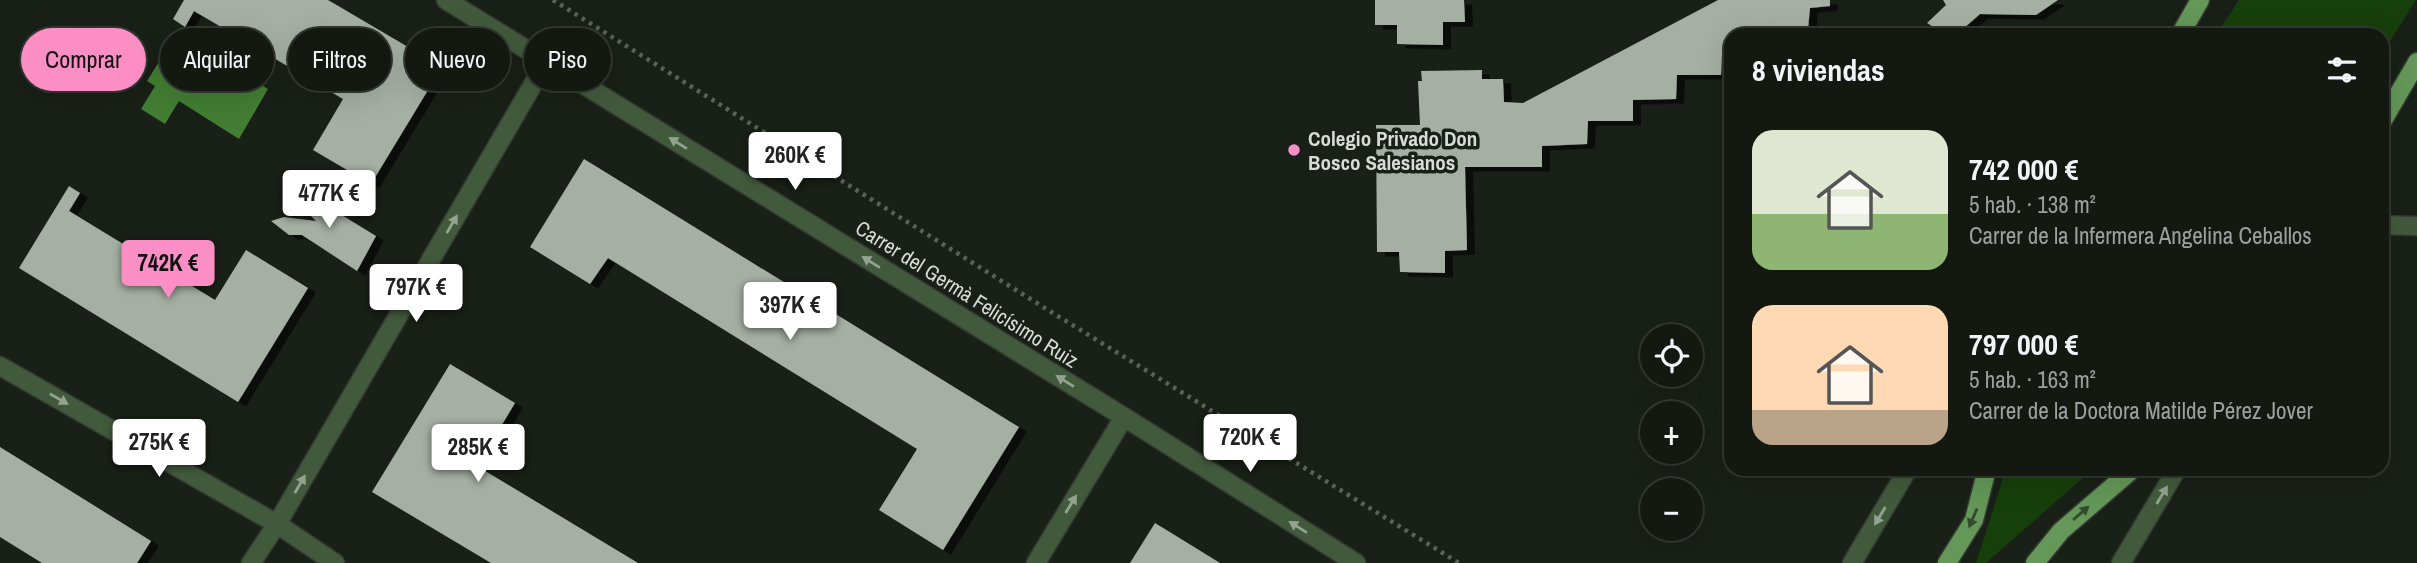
<!DOCTYPE html>
<html lang="es">
<meta charset="utf-8">
<style>
body{margin:0;font-family:"Archivo Narrow",sans-serif;background:#20251f;color:#f1f3f6;height:100vh;display:flex;flex-direction:column;font-size:26px;white-space:nowrap}
*{box-sizing:border-box;margin:0}
p{font-size:23px;color:#9da09f}
.icon{flex:none;width:38px;height:38px;fill:none;stroke:currentColor;stroke-width:2;stroke-linecap:round;stroke-linejoin:round}
.map{position:relative;flex:1;overflow:hidden}
.details{position:absolute;left:1724px;top:28px;width:665px;height:448px;display:flex;flex-direction:column;background:#131811;border-radius:21px;box-shadow:0 7px 28px #0002,0 0 0 2px #323731}
.details>*{flex:none}
.hud{position:absolute;left:21px;top:28px;width:665px;height:63px;display:flex;gap:14px}
.tools{position:absolute;left:1640px;top:324px;display:grid;gap:14px}
.tools a{display:grid;place-items:center;width:63px;height:63px;border-radius:50%;background:#131811;box-shadow:0 7px 28px #0002,0 0 0 2px #323731;font-size:35px}
.price{position:absolute;translate:-50% -60px;padding:0 16px;border-radius:7px;background:#fff;color:#222;font-size:23px;line-height:46px;filter:drop-shadow(0 2px 4px #0008)}
.price::after{content:'';position:absolute;left:50%;top:42px;width:21px;height:16px;margin-left:-10px;background:inherit;clip-path:polygon(0 0,100% 0,50% 100%)}
.price.on{background:#fb8fc5;color:#111}
ul{padding:0;list-style:none}
li{display:flex;align-items:center;gap:21px;height:175px;padding:0 28px}
li span{display:grid;place-items:center;flex:none;width:196px;height:140px;border-radius:21px;color:#555}
li>.icon{margin-inline-start:auto}
span .icon{width:84px;height:84px;fill:#fffc;stroke-width:1}
li b{font-size:30px}
h2{display:flex;justify-content:space-between;align-items:center;height:84px;padding:0 28px;font-size:30px}
.tag{padding:0 24px;border-radius:32px;background:#131811;box-shadow:0 7px 28px #0002,0 0 0 2px #323731;font-size:24px;line-height:63px}
.tag.on{background:#fb8fc5;color:#111}
.map>svg:first-child{display:block}
.green{fill:#173f0b}
.water{fill:#427d33}
.building{fill:#a5afa3;filter:url(#shadow)}
.lines{fill:none;stroke-linecap:round;stroke-linejoin:round}
.pedestrian-casing{stroke:#343a32;stroke-width:21}
.minor-casing{stroke:#343a32;stroke-width:21}
.tertiary-casing{stroke:#343a32;stroke-width:21}
.primary-casing{stroke:#343a32;stroke-width:21}
.path{stroke:#5a6159;stroke-width:4.5;stroke-dasharray:3.5 5;stroke-linecap:butt}
.pedestrian{stroke:#425a3c;stroke-width:18}
.minor{stroke:#425a3c;stroke-width:18}
.tertiary{stroke:#425a3c;stroke-width:18}
.primary{stroke:#649758;stroke-width:18}
.oneway{fill:#94a291}
.oneway2{fill:#334a2e}
.poi-dot{fill:#fb8fc5;stroke:#192017;stroke-width:2.5}
.labels{text-anchor:middle;dominant-baseline:central;stroke-width:7;stroke-linejoin:round;paint-order:stroke}
.poi-label{font-size:21px;font-weight:bold;fill:#d7dcd6;stroke:#192017;text-anchor:start}
.street-label{font-size:21px;fill:#d7dcd6;stroke:#192017}
</style>
<div class="map">
<svg width="2417" height="563" viewBox="0 0 2417 563">
<defs>
<filter id="shadow"><feDropShadow dx="8" dy="4.5" stdDeviation="0" flood-color="#0009"/></filter>
</defs>
<rect width="100%" height="100%" fill="#192017"/>
<path class="green" d="M 2239,0 L 2416,0 L 2382,54 L 2382,35 L 2216,35 Z
M 2006,469 L 2093,469 L 1986,563 L 1976,563 Z"/>
<path class="water" d="M 177,33 L 268,89 L 239,139 L 179,101 L 165,124 L 141,109 L 155,86 L 147,81 Z"/>
<path class="building" d="M 184,0 L 328,0 L 442,67 L 371,184 L 313,150 L 343,99 L 194,11 L 185,27 L 173,19 Z
M 1375,0 L 1464,0 L 1465,22 L 1443,22 L 1443,45 L 1397,44 L 1397,25 L 1375,25 Z
M 1718,0 L 1830,0 L 1830,6 L 1810,8 L 1808,29 L 1764,30 L 1764,35 L 1731,35 L 1731,53 L 1722,53 L 1721,75 L 1677,75 L 1676,99 L 1633,100 L 1633,121 L 1588,121 L 1587,144 L 1542,146 L 1542,167 L 1465,167 L 1467,250 L 1445,251 L 1445,273 L 1400,272 L 1399,252 L 1377,252 L 1376,125 L 1420,125 L 1418,81 L 1422,81 L 1421,71 L 1482,70 L 1482,79 L 1503,79 L 1504,102 L 1523,103 Z
M 1943,0 L 2058,0 L 2036,15 L 1980,14 L 1956,35 L 1946,35 L 1927,23 L 1946,5 Z
M 584,159 L 1019,427 L 943,550 L 879,510 L 917,449 L 608,258 L 590,284 L 530,247 Z
M 295,179 L 315,192 L 322,203 L 376,236 L 357,271 L 302,235 L 289,235 L 271,221 L 284,217 L 316,221 L 303,208 L 298,195 Z
M 69,186 L 80,193 L 69,211 L 215,300 L 246,250 L 308,288 L 238,402 L 19,268 Z
M 450,364 L 515,403 L 477,466 L 638,563 L 491,563 L 372,492 Z
M 0,447 L 151,541 L 137,563 L 42,563 L 0,537 Z
M 1155,523 L 1220,563 L 1130,563 Z"/>
<g class="lines">
<g class="pedestrian-casing">
<path id="pedestrian" d="M 2382,225 L 2417,226"/>
</g>
<g class="minor-casing">
<path id="minor" d="M 446,0 L 1124,417 L 1356,563
M 0,366 L 277,524 L 335,563
M 251,563 L 277,524 L 546,62
M 1036,563 L 1124,417
M 1852,563 L 1908,469"/>
</g>
<g class="tertiary-casing">
<path id="tertiary" d="M 2121,563 L 2177,469"/>
</g>
<g class="primary-casing">
<path id="primary" d="M 2180,35 L 2200,0
M 2382,122 L 2417,62
M 1947,563 L 1974,520 L 1987,469
M 2035,563 L 2061,531 L 2133,469"/>
</g>
<path class="path" d="M 553,0 L 1048,310 L 1459,563"/>
<use href="#pedestrian" class="pedestrian"/>
<use href="#minor" class="minor"/>
<use href="#tertiary" class="tertiary"/>
<use href="#primary" class="primary"/>
</g>
<defs><path id="oneway-solid" d="M-6-.8H1V-3.2L6.5 0L1 3.2V.8H-6Z" transform="scale(1.75)"/></defs>
<g class="oneway">
<use href="#oneway-solid" transform="translate(678 143) rotate(-148)"/>
<use href="#oneway-solid" transform="translate(452 224) rotate(-60)"/>
<use href="#oneway-solid" transform="translate(871 262) rotate(-148)"/>
<use href="#oneway-solid" transform="translate(1065 381) rotate(-148)"/>
<use href="#oneway-solid" transform="translate(59 399) rotate(30)"/>
<use href="#oneway-solid" transform="translate(300 484) rotate(-60)"/>
<use href="#oneway-solid" transform="translate(2162 495) rotate(-59)"/>
<use href="#oneway-solid" transform="translate(1071 504) rotate(-59)"/>
<use href="#oneway-solid" transform="translate(1880 516) rotate(121)"/>
<use href="#oneway-solid" transform="translate(1298 527) rotate(-148)"/>
</g>
<g class="oneway2">
<use href="#oneway-solid" transform="translate(2081 513) rotate(-41)"/>
<use href="#oneway-solid" transform="translate(1973 518) rotate(113)"/>
</g>
<circle class="poi-dot" cx="1294" cy="150" r="7"/>
<g class="labels">
<g class="poi-label">
<text x="1308" y="138">Colegio Privado Don<tspan x="1308" dy="24">Bosco Salesianos</tspan></text>
</g>
<g class="street-label">
<text transform="translate(967 294) rotate(32)">Carrer del Germà Felicísimo Ruiz</text>
</g>
</g>
</svg>
<div class="tools">
<a><svg class="icon" aria-label="locate" viewBox="0 0 24 24"><circle cx="12" cy="12" r="6"/><path d="M12 2v4M12 18v4M2 12h4M18 12h4"/></svg></a>
<a>+</a>
<a>−</a>
</div>
<b class="price" style="left:795px;top:192px">260K €</b>
<b class="price" style="left:329px;top:230px">477K €</b>
<b class="price on" style="left:168px;top:300px">742K €</b>
<b class="price" style="left:416px;top:324px">797K €</b>
<b class="price" style="left:790px;top:342px">397K €</b>
<b class="price" style="left:1250px;top:474px">720K €</b>
<b class="price" style="left:159px;top:479px">275K €</b>
<b class="price" style="left:478px;top:484px">285K €</b>
<div class="hud">
<a class="tag on">Comprar</a>
<a class="tag">Alquilar</a>
<a class="tag">Filtros</a>
<a class="tag">Nuevo</a>
<a class="tag">Piso</a>
</div>
<section class="details">
<h2>8 viviendas<svg class="icon" aria-label="filters" viewBox="0 0 24 24"><path d="M4 7h16M4 17h16"/><circle cx="9" cy="7" r="2"/><circle cx="15" cy="17" r="2"/></svg></h2>
<ul>
<li><span style="background:linear-gradient(#dfe7d0 60%,#8fb573 0)"><svg class="icon" aria-label="home" viewBox="0 0 24 24"><path d="M3 11l9-7 9 7M6 9v11h12V9"/></svg></span><div><b>742 000 €</b><p>5 hab. · 138 m²</p><p>Carrer de la Infermera Angelina Ceballos</p></div></li>
<li><span style="background:linear-gradient(#ffd9b3 75%,#b9a48a 0)"><svg class="icon" aria-label="home" viewBox="0 0 24 24"><path d="M3 11l9-7 9 7M6 9v11h12V9"/></svg></span><div><b>797 000 €</b><p>5 hab. · 163 m²</p><p>Carrer de la Doctora Matilde Pérez Jover</p></div></li>
</ul>
</section>
</div>
